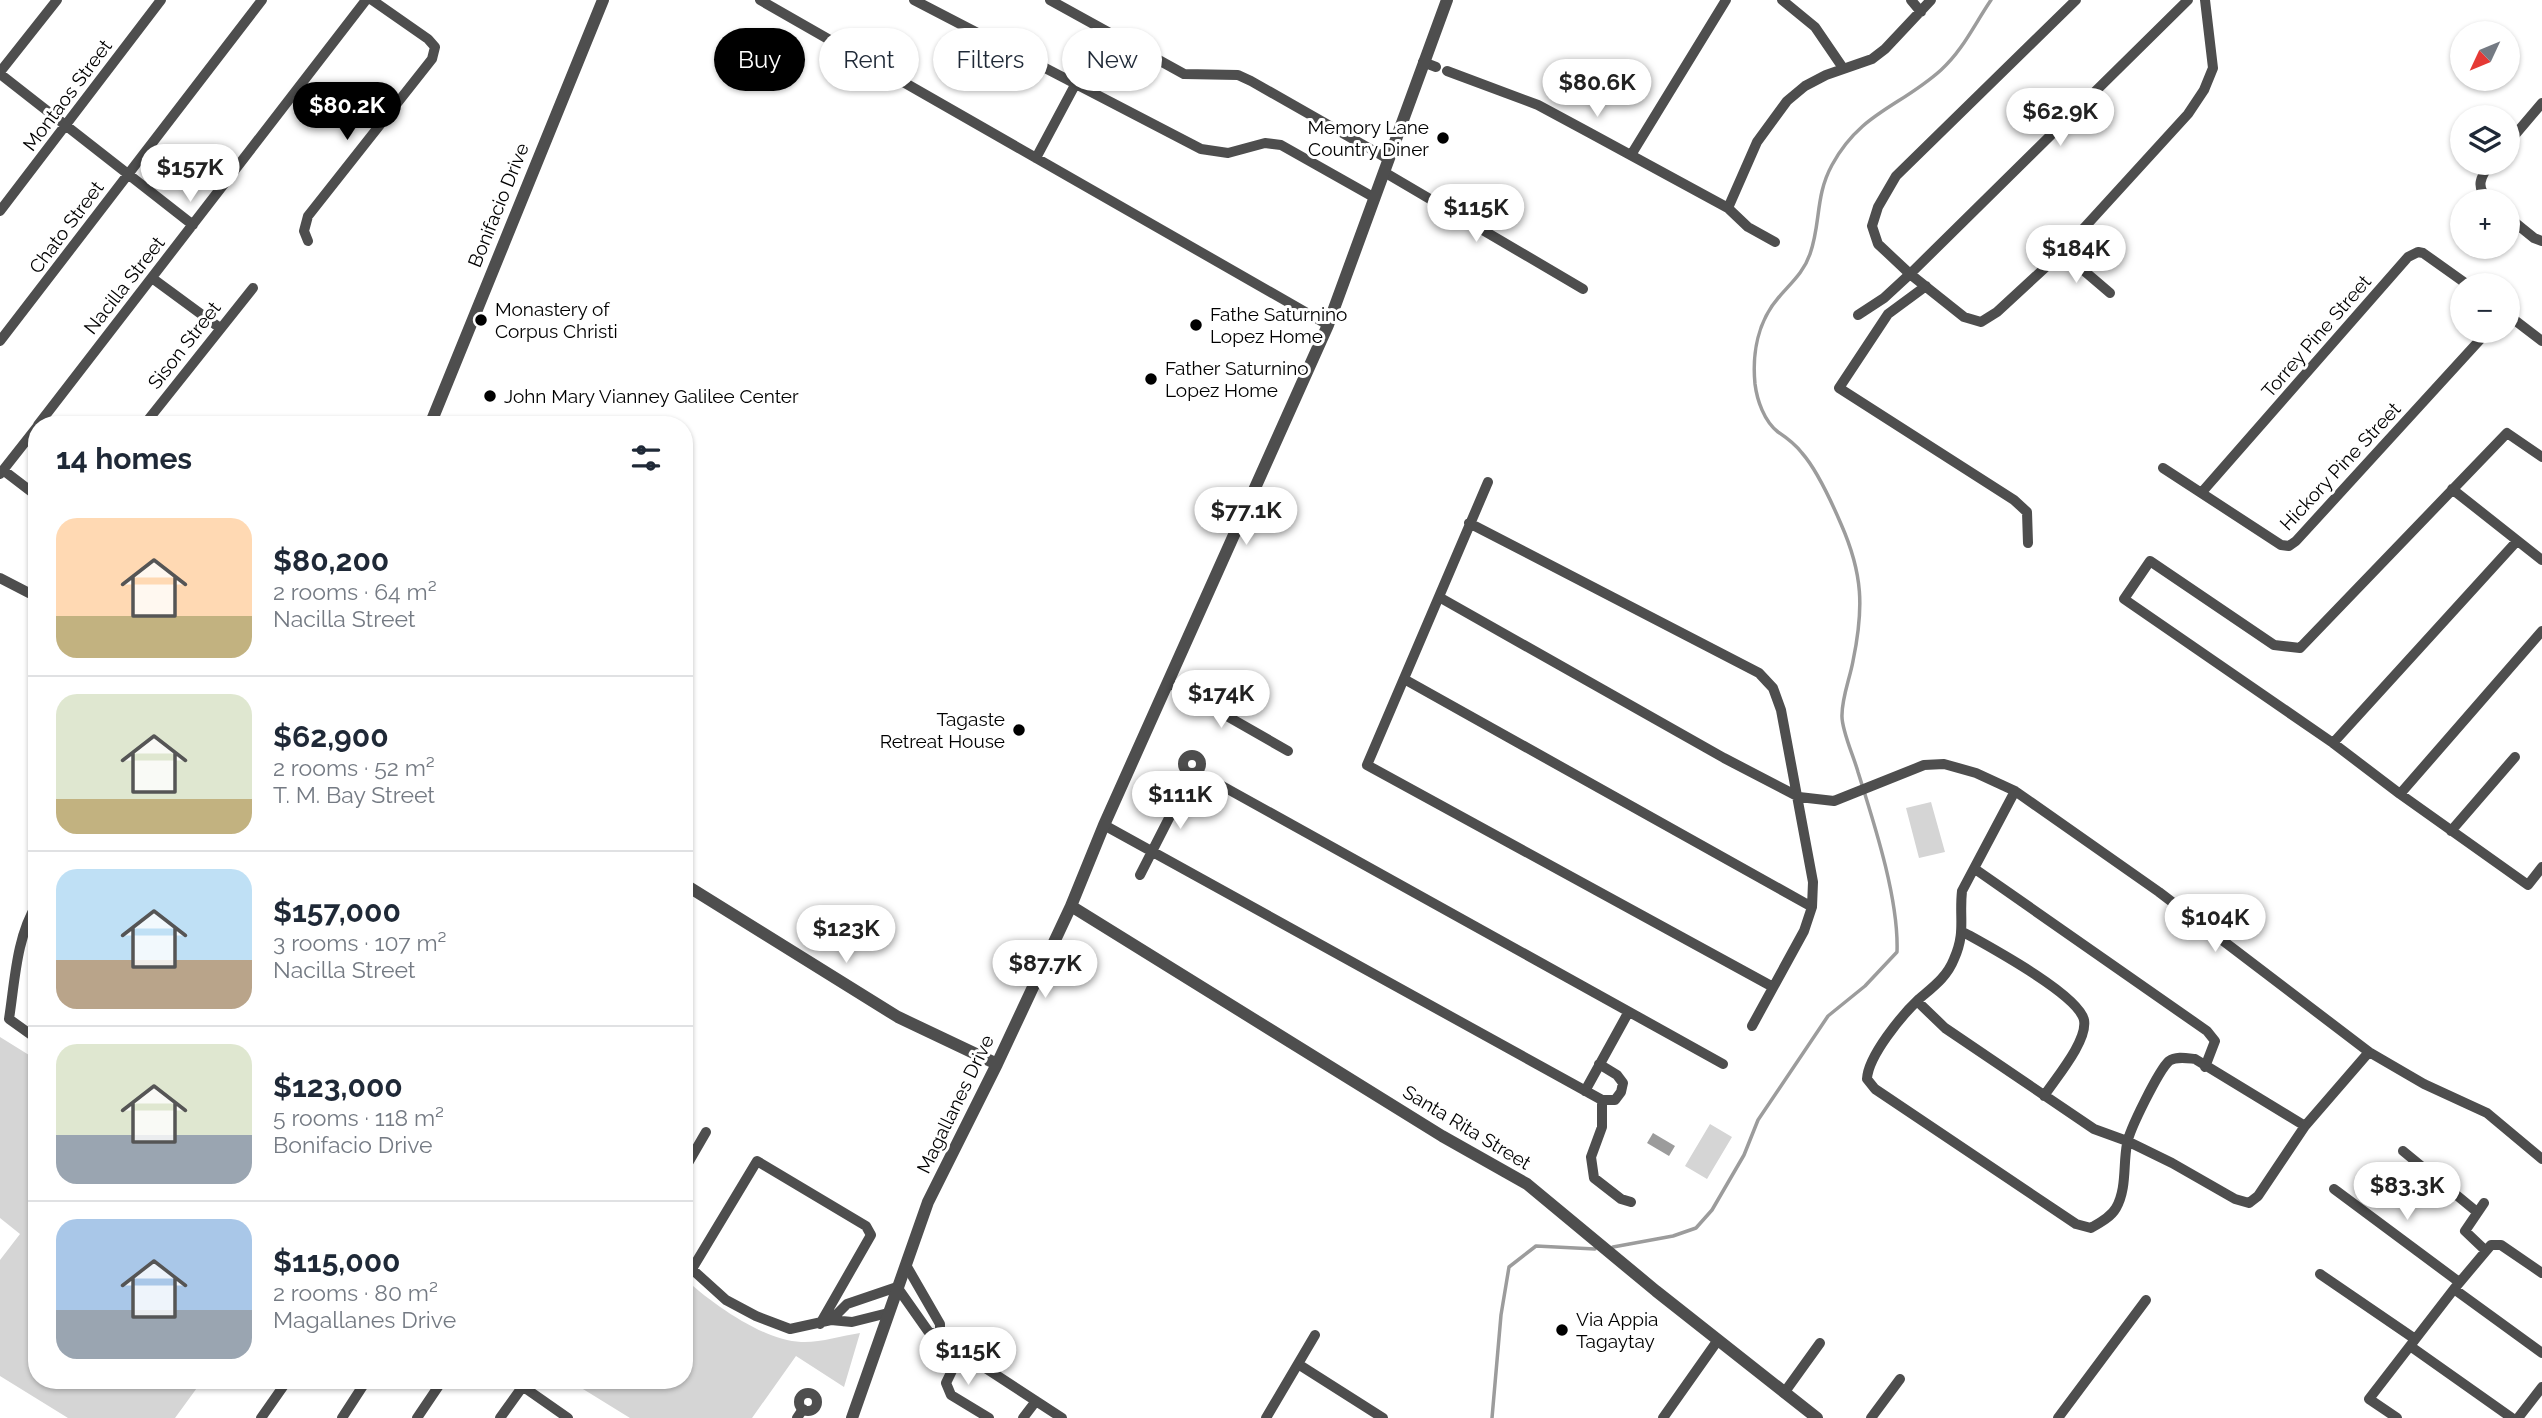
<!DOCTYPE html>
<meta charset="utf-8">
<style>
body{margin:0;font-family:Raleway,sans-serif;background:#f2f2f3;color:#1f2937;height:100vh;display:flex;flex-direction:column;font-size:26px;white-space:nowrap}
*{box-sizing:border-box;margin:0}
p{font-size:23px;color:#747a83}
.icon{flex:none;width:38px;height:38px;fill:none;stroke:currentColor;stroke-width:2;stroke-linecap:round;stroke-linejoin:round}
.map{position:relative;flex:1;overflow:hidden}
.details{position:absolute;left:28px;top:416px;width:665px;height:973px;display:flex;flex-direction:column;background:#fff;border-radius:28px;box-shadow:0 2px 5px #0004}
.details>*{flex:none}
.hud{position:absolute;left:714px;top:28px;width:665px;height:63px;display:flex;gap:14px}
.needle{width:46px;rotate:226deg}
.buttons{position:absolute;left:2450px;top:21px;display:grid;gap:14px}
.buttons a{display:grid;place-items:center;width:70px;height:70px;border-radius:50%;background:#fff;box-shadow:0 2px 5px #0004;font-size:35px}
.price{position:absolute;translate:-50% -60px;padding:0 16px;border-radius:24px;background:#fff;color:#222;font-size:23px;line-height:46px;filter:drop-shadow(0 2px 4px #0008)}
.price::after{content:'';position:absolute;left:50%;top:42px;width:21px;height:16px;margin-left:-10px;background:inherit;clip-path:polygon(0 0,100% 0,50% 100%)}
.price.selected{background:#000;color:#fff}
ul{padding:0;list-style:none}
li{display:flex;align-items:center;gap:21px;height:175px;padding:0 28px}
li+li{border-top:2px solid #e0e1e3}
li span{display:grid;place-items:center;flex:none;width:196px;height:140px;border-radius:21px;color:#555}
li>.icon{margin-inline-start:auto}
span .icon{width:84px;height:84px;fill:#fffc;stroke-width:1}
li b{font-size:30px}
h2{display:flex;justify-content:space-between;align-items:center;height:84px;padding:0 28px;font-size:30px}
.tag{padding:0 24px;border-radius:32px;background:#fff;box-shadow:0 2px 5px #0004;font-size:24px;line-height:63px}
.tag.selected{background:#000;color:#fff}
.map>svg:first-child{display:block}
.green{fill:#d5d5d5}
.water{fill:#9c9c9c}
.lines{fill:none;stroke-linecap:round;stroke-linejoin:round}
.stream{stroke:#9c9c9c;stroke-width:3.5}
.minor{stroke:#4e4e4e;stroke-width:10}
.tertiary{stroke:#4e4e4e;stroke-width:12}
.poi-dot{fill:#000;stroke:#fff;stroke-width:2.5}
.labels{text-anchor:middle;dominant-baseline:central;stroke-width:6;stroke-linejoin:round;paint-order:stroke}
.street-label{font-size:19px;fill:#000;stroke:#fff}
.poi-label{font-size:19px;fill:#000;stroke:#fff;text-anchor:start}
</style>
<div class="map">
<svg width="2542" height="1418" viewBox="0 0 2542 1418">
<rect width="100%" height="100%" fill="#fff"/>
<path class="green" d="M 1931,802 L 1945,852 L 1919,858 L 1906,808 Z
M 0,1037 L 37,1060 L 37,1381 L 202,1381 L 175,1418 L 68,1418 L 0,1376 L 0,1260 L 20,1234 L 0,1218 Z
M 1710,1124 L 1732,1137 L 1707,1179 L 1685,1166 Z
M 684,1278 C 711,1303 764,1341 801,1342 C 819,1343 841,1336 860,1333 L 844,1387 L 796,1356 L 752,1418 L 630,1418 L 570,1381 L 684,1381 Z"/>
<path class="water" d="M 1653,1133 L 1675,1146 L 1669,1156 L 1647,1143 Z"/>
<g class="lines">
<path class="stream" d="M 1613,1247 L 1673,1236 L 1696,1228 L 1712,1210 L 1744,1155 L 1758,1120 L 1828,1016 L 1865,986 L 1897,952 C 1899,899 1874,823 1858,772 C 1854,757 1841,729 1842,715 C 1842,697 1850,678 1853,661 C 1864,608 1863,574 1841,524 C 1832,503 1817,470 1802,453 C 1795,444 1787,438 1778,432 C 1764,421 1757,400 1755,384 C 1752,353 1758,321 1779,297 C 1791,283 1804,272 1810,254 C 1821,223 1815,196 1832,165 C 1861,112 1900,107 1941,70 C 1963,50 1974,25 1991,0
M 1492,1418 L 1501,1315 L 1509,1267 L 1536,1246 L 1595,1249"/>
<path class="minor" d="M 760,0 L 1328,325
M 914,0 L 1201,149 L 1228,153 L 1265,143 L 1281,145 L 1375,198
M 1050,0 L 1184,74 L 1238,75 L 1251,81 L 1388,159
M 1782,0 L 1815,27 L 1843,68
M 1911,0 L 1921,12
M 2076,0 L 1896,176 L 1878,207 L 1872,226 L 1878,244 L 1910,274 L 1964,317 L 1981,322 L 1997,312 L 2062,252 L 2188,114 L 2204,90 L 2213,68 L 2205,0
M 1423,62 L 1436,67
M 1447,71 L 1538,105 L 1590,133 L 1728,208 L 1748,227 L 1775,242
M 0,72 L 57,0
M 0,74 L 193,225
M 2508,143 L 2542,103
M 1631,155 L 1726,0
M 1036,158 L 1075,85
M 1384,172 L 1583,289
M 2489,201 C 2475,187 2480,177 2491,163
M 1728,208 L 1757,142 L 1787,101 L 1805,86 L 1826,75 L 1872,59 L 1885,49 L 1931,0
M 0,211 L 161,0
M 2508,217 L 2534,238 L 2542,241
M 308,241 L 304,231 L 308,216 L 432,59 L 435,47 L 428,39 L 372,0
M 2062,252 L 2110,293
M 152,278 L 220,328
M 1926,286 L 1888,314 L 1839,388 L 2014,500 L 2027,512 L 2028,543
M 1858,315 L 1884,298 L 1910,274 L 2188,0
M 2508,315 L 2542,341
M 0,341 L 262,0
M 38,425 L 366,0
M 144,425 L 253,288
M 2542,457 L 2507,433 L 2300,648 L 2274,645 L 2150,561 L 2124,599 L 2333,743 L 2400,794 L 2528,885 L 2542,867
M 2163,468 L 2281,545 L 2289,546 L 2296,541 L 2488,331
M 3,470 L 37,496
M 0,474 L 37,427
M 1488,482 L 1367,765 L 1773,987
M 2452,489 L 2542,560
M 2202,492 L 2408,257 L 2418,252 L 2423,253 L 2468,285
M 1469,523 L 1759,673 L 1773,688 L 1781,710 L 1813,882 L 1812,907 L 1804,931 L 1752,1026
M 0,578 L 29,593
M 1439,597 L 1724,758 L 1799,797 L 1834,801 L 1924,765 L 1944,764 L 1976,773 L 2015,791 L 2159,892 L 2369,1052 L 2424,1084 L 2487,1113 L 2542,1159
M 1404,679 L 1812,907
M 1169,683 L 1288,751
M 2333,743 L 2517,541
M1183 764a9 9 0 1 1 18 0a9 9 0 1 1-18 0Z
M 1197,772 L 1723,1064
M 2015,791 L 1962,891 C 1959,918 1966,932 1954,959 C 1947,977 1933,987 1919,999 C 1902,1015 1868,1056 1867,1079 L 1875,1089 L 2076,1224 L 2091,1228 C 2100,1223 2111,1217 2116,1208 C 2127,1189 2123,1164 2127,1144 C 2129,1130 2159,1070 2169,1061 C 2176,1056 2186,1058 2195,1059 L 2305,1126
M 2400,794 L 2542,631
M 1104,825 L 1602,1100 L 1602,1127 L 1591,1157 L 1594,1178 L 1621,1199 L 1631,1202
M 2451,831 L 2515,757
M 1975,869 L 2207,1031 L 2215,1041 L 2205,1067
M 1140,875 L 1192,773
M 37,904 C 16,938 15,981 9,1019 L 37,1039
M 1963,932 C 1988,946 2078,994 2084,1020 C 2088,1041 2055,1079 2044,1096
M 1917,1001 L 1945,1028 L 2094,1129 L 2127,1141 L 2172,1163 L 2235,1199 L 2249,1203 L 2258,1196 L 2305,1126 L 2369,1052
M 1599,1064 L 1617,1075 L 1623,1083 L 1621,1092 L 1615,1100 L 1602,1100
M 1585,1091 L 1628,1013
M 2403,1151 L 2477,1212
M 684,1170 L 706,1132
M 2334,1189 L 2459,1282
M 2484,1203 L 2465,1231 L 2486,1251
M 684,1262 L 726,1300 L 756,1316 L 790,1329 L 831,1320 L 847,1304 L 897,1287 L 928,1331 L 940,1336 L 961,1352 L 1062,1418
M 906,1265 L 940,1324 L 940,1336
M 692,1269 L 757,1161 L 866,1226 L 871,1235 L 820,1324
M 2320,1274 L 2415,1339
M 2454,1289 L 2542,1353
M 831,1320 L 852,1322 L 888,1313
M 2410,1346 L 2512,1418
M 961,1352 L 946,1383 L 951,1395 L 989,1418
M 1298,1364 L 1383,1418
M 515,1381 L 568,1418
M799 1402a9 9 0 1 1 18 0a9 9 0 1 1-18 0Z
M 1784,1393 L 1820,1343
M 261,1418 L 287,1381
M 342,1418 L 366,1381
M 417,1418 L 442,1381
M 500,1418 L 523,1386
M 797,1418 L 803,1409
M 1023,1418 L 1036,1401
M 1266,1418 L 1315,1335
M 1663,1418 L 1718,1340
M 1871,1418 L 1900,1379
M 2058,1418 L 2146,1300
M 2397,1418 L 2369,1399 L 2454,1289 L 2491,1245 L 2501,1245 L 2542,1273
M 2518,1418 L 2542,1387"/>
<path class="tertiary" d="M 430,425 L 603,0
M 684,884 L 898,1017 L 997,1064
M 1071,906 L 1442,1136 L 1527,1184 L 1656,1291 L 1817,1418
M 852,1418 L 928,1202 L 997,1064 L 1071,906 L 1104,825 L 1328,325 L 1447,0"/>
</g>
<g class="poi-dot">
<circle cx="1443" cy="138" r="7"/>
<circle cx="481" cy="320" r="7"/>
<circle cx="1196" cy="325" r="7"/>
<circle cx="1151" cy="379" r="7"/>
<circle cx="490" cy="396" r="7"/>
<circle cx="1019" cy="730" r="7"/>
<circle cx="1562" cy="1330" r="7"/>
</g>
<g class="labels">
<g class="street-label">
<text transform="translate(67 95) rotate(-53)">Montaos Street</text>
<text transform="translate(498 205) rotate(-68)">Bonifacio Drive</text>
<text transform="translate(66 227) rotate(-53)">Chato Street</text>
<text transform="translate(124 285) rotate(-52)">Nacilla Street</text>
<text transform="translate(2316 336) rotate(-49)">Torrey Pine Street</text>
<text transform="translate(184 345) rotate(-52)">Sison Street</text>
<text transform="translate(2340 466) rotate(-47)">Hickory Pine Street</text>
<text transform="translate(955 1104) rotate(-64)">Magallanes Drive</text>
<text transform="translate(1467 1127) rotate(31)">Santa Rita Street</text>
</g>
<g class="poi-label">
<text x="1429" y="127" text-anchor="end">Memory Lane<tspan x="1429" dy="22">Country Diner</tspan></text>
<text x="495" y="309">Monastery of<tspan x="495" dy="22">Corpus Christi</tspan></text>
<text x="1210" y="314">Fathe Saturnino<tspan x="1210" dy="22">Lopez Home</tspan></text>
<text x="1165" y="368">Father Saturnino<tspan x="1165" dy="22">Lopez Home</tspan></text>
<text x="504" y="396">John Mary Vianney Galilee Center</text>
<text x="1005" y="719" text-anchor="end">Tagaste<tspan x="1005" dy="22">Retreat House</tspan></text>
<text x="1576" y="1319">Via Appia<tspan x="1576" dy="22">Tagaytay</tspan></text>
</g>
</g>
</svg>
<div class="buttons">
<a><svg class="needle" viewBox="-14 -14 28 28"><path d="M0-13l5 13h-10z" fill="#e53935"/><path d="M0 13l5-13h-10z" fill="#747a83"/></svg></a>
<a><svg class="icon" aria-label="layers" viewBox="0 0 24 24"><path d="M12 4l9 5-9 5-9-5zM3 14l9 5 9-5"/></svg></a>
<a>+</a>
<a>−</a>
</div>
<b class="price" style="left:1597px;top:119px">$80.6K</b>
<b class="price selected" style="left:347px;top:142px">$80.2K</b>
<b class="price" style="left:2060px;top:148px">$62.9K</b>
<b class="price" style="left:190px;top:204px">$157K</b>
<b class="price" style="left:1476px;top:244px">$115K</b>
<b class="price" style="left:2076px;top:285px">$184K</b>
<b class="price" style="left:1246px;top:547px">$77.1K</b>
<b class="price" style="left:1221px;top:730px">$174K</b>
<b class="price" style="left:1180px;top:831px">$111K</b>
<b class="price" style="left:2215px;top:954px">$104K</b>
<b class="price" style="left:846px;top:965px">$123K</b>
<b class="price" style="left:1045px;top:1000px">$87.7K</b>
<b class="price" style="left:2407px;top:1222px">$83.3K</b>
<b class="price" style="left:968px;top:1387px">$115K</b>
<div class="hud">
<a class="tag selected">Buy</a>
<a class="tag">Rent</a>
<a class="tag">Filters</a>
<a class="tag">New</a>
</div>
<section class="details">
<h2>14 homes<svg class="icon" aria-label="filters" viewBox="0 0 24 24"><path d="M4 7h16M4 17h16"/><circle cx="9" cy="7" r="2"/><circle cx="15" cy="17" r="2"/></svg></h2>
<ul>
<li><span style="background:linear-gradient(#ffd9b3 70%,#c2b280 0)"><svg class="icon" aria-label="home" viewBox="0 0 24 24"><path d="M3 11l9-7 9 7M6 9v11h12V9"/></svg></span><div><b>$80,200</b><p>2 rooms · 64 m²</p><p>Nacilla Street</p></div></li>
<li><span style="background:linear-gradient(#dfe7d0 75%,#c2b280 0)"><svg class="icon" aria-label="home" viewBox="0 0 24 24"><path d="M3 11l9-7 9 7M6 9v11h12V9"/></svg></span><div><b>$62,900</b><p>2 rooms · 52 m²</p><p>T. M. Bay Street</p></div></li>
<li><span style="background:linear-gradient(#bfe0f5 65%,#b9a48a 0)"><svg class="icon" aria-label="home" viewBox="0 0 24 24"><path d="M3 11l9-7 9 7M6 9v11h12V9"/></svg></span><div><b>$157,000</b><p>3 rooms · 107 m²</p><p>Nacilla Street</p></div></li>
<li><span style="background:linear-gradient(#dfe7d0 65%,#9aa5b1 0)"><svg class="icon" aria-label="home" viewBox="0 0 24 24"><path d="M3 11l9-7 9 7M6 9v11h12V9"/></svg></span><div><b>$123,000</b><p>5 rooms · 118 m²</p><p>Bonifacio Drive</p></div></li>
<li><span style="background:linear-gradient(#a9c7e8 65%,#9aa5b1 0)"><svg class="icon" aria-label="home" viewBox="0 0 24 24"><path d="M3 11l9-7 9 7M6 9v11h12V9"/></svg></span><div><b>$115,000</b><p>2 rooms · 80 m²</p><p>Magallanes Drive</p></div></li>
</ul>
</section>
</div>
